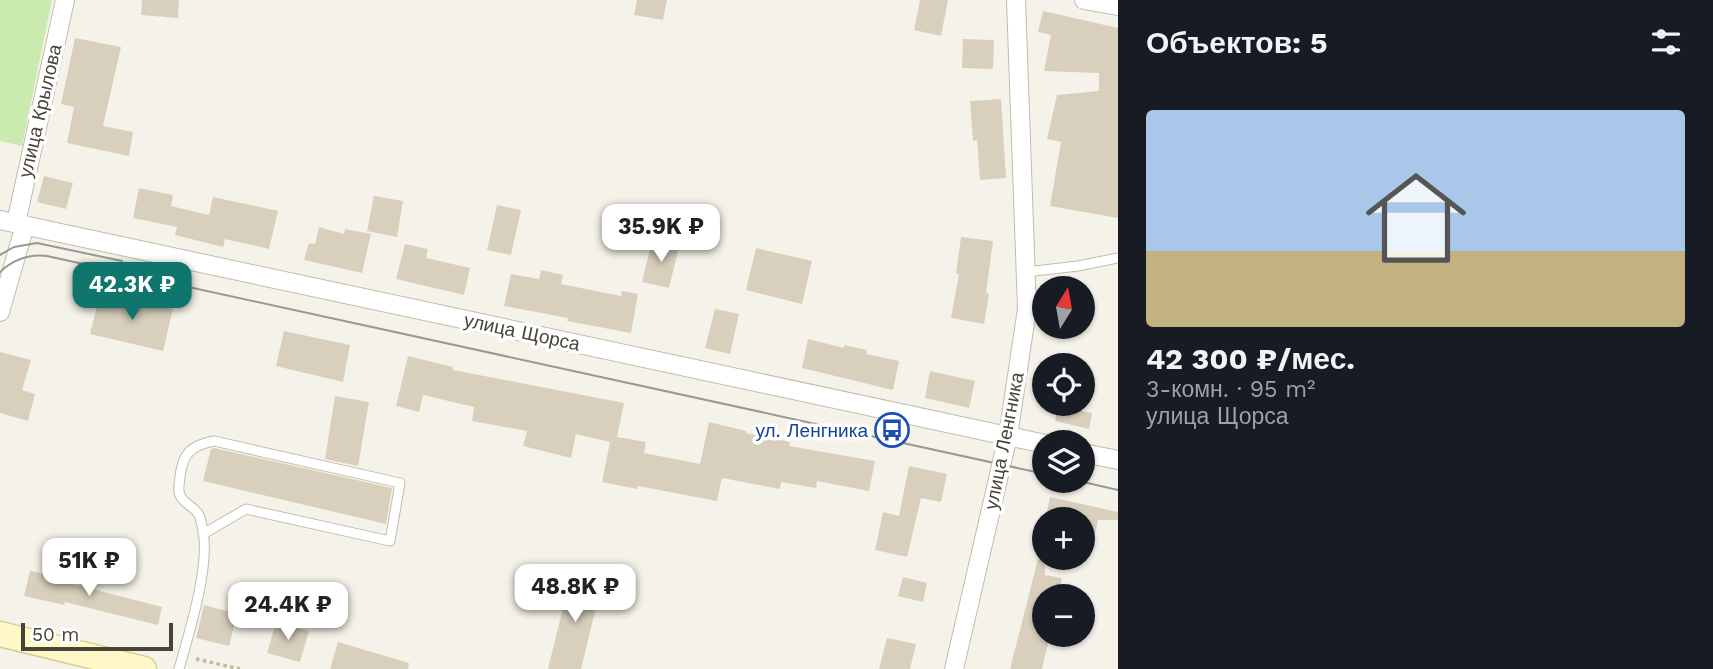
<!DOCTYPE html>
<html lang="ru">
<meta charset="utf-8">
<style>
body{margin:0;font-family:"Work Sans",sans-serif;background:#20242c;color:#f1f3f6;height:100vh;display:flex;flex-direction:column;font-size:26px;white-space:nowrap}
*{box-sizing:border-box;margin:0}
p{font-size:23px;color:#9ea1a6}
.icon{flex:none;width:38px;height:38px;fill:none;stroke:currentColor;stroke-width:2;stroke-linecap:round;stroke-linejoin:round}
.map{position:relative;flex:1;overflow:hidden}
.panel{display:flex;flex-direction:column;background:#171b24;width:595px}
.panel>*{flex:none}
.needle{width:46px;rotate:11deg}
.fabs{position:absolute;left:1032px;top:276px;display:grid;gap:14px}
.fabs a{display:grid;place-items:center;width:63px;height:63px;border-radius:50%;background:#171b24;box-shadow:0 2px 5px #0004;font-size:35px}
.scale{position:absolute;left:21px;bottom:18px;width:152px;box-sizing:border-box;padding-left:7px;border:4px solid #494436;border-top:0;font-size:19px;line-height:24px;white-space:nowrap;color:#494436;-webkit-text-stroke:5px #fff;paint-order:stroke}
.price{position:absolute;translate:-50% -60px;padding:0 16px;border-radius:14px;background:#fff;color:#222;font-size:23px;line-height:46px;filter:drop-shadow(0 2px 4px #0008)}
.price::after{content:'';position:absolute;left:50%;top:42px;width:21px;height:16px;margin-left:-10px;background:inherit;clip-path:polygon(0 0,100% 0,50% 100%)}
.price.active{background:#0f766e;color:#fff}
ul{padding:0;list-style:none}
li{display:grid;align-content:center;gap:14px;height:371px;padding:0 28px}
li span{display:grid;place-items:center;height:217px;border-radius:7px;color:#555}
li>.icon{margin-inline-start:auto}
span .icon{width:126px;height:126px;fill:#fffc;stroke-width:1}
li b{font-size:30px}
h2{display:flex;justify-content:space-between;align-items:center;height:84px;padding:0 28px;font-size:30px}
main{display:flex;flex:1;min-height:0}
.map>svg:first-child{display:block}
.green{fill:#caebaf}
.building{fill:#d8d0bd}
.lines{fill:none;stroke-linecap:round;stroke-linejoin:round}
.lane-casing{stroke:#c1bcaa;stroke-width:11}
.street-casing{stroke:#c1bcaa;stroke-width:20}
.secondary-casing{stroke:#d8cd96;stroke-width:27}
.path{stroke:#c4ba9b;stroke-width:3.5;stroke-dasharray:3.5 3.5;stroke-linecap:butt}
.lane{stroke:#fff;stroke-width:9}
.street{stroke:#fff;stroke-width:18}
.secondary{stroke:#fff8c9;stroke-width:24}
.tram{stroke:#989898;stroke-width:2}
.labels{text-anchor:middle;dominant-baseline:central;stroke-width:7;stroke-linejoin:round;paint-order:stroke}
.street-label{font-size:19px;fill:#494436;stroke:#fff}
.transit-label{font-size:19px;fill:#164399;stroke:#fff;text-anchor:end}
</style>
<main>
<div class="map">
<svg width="1118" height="669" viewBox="0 0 1118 669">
<rect width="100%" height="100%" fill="#f5f3e9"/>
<path class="green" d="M 0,0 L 52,0 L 22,146 L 0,141 Z"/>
<path class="building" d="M 142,0 L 179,0 L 178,18 L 141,15 Z
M 637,0 L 667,0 L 663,20 L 634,15 Z
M 920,0 L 948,0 L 941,36 L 914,30 Z
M 1043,11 L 1118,28 L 1118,218 L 1050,206 L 1061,142 L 1047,139 L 1057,95 L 1099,91 L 1099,73 L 1044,71 L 1051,35 L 1038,32 Z
M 75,38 L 121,47 L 103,126 L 133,132 L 129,156 L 67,143 L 74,107 L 61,104 Z
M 963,39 L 994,40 L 993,69 L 962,68 Z
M 1001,99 L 1006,178 L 980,180 L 977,140 L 973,141 L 970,101 Z
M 44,176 L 73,183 L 66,209 L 37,202 Z
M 139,188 L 173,195 L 171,206 L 209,215 L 213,197 L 278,211 L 269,249 L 225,239 L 223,247 L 175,235 L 177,227 L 133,218 Z
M 374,196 L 403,201 L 397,237 L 367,231 Z
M 497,205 L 521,210 L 511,255 L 487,250 Z
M 319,227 L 344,234 L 345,229 L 371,234 L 362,273 L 304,260 L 309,243 L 315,244 Z
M 961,237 L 993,241 L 986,293 L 989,294 L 984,324 L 951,318 L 959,274 L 956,274 Z
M 652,241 L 679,247 L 669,288 L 642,282 Z
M 405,244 L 428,249 L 426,258 L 470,268 L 464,295 L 396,279 Z
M 756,248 L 812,261 L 802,304 L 746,290 Z
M 541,270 L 563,275 L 561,284 L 621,296 L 622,291 L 638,294 L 631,333 L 567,321 L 568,318 L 504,306 L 511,274 L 539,279 Z
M 100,293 L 173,309 L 163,351 L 90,334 Z
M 715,309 L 739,314 L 730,354 L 705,348 Z
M 284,331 L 350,345 L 343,382 L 276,366 Z
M 808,339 L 844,348 L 844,345 L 867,350 L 866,354 L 899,361 L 893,390 L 802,368 Z
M 0,352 L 31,360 L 22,390 L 35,394 L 28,421 L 0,413 Z
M 408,356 L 453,367 L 453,370 L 624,403 L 617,437 L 646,442 L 644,453 L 700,464 L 709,422 L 746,431 L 746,433 L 790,442 L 789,446 L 875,461 L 869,491 L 817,481 L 816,488 L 781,482 L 780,489 L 722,478 L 717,501 L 638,486 L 637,489 L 602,482 L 610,442 L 576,434 L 571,458 L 523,446 L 527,431 L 472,421 L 474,407 L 423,395 L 419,412 L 396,406 Z
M 930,371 L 975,381 L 969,408 L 925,398 Z
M 335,396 L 369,402 L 358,466 L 325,459 Z
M 1058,406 L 1092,413 L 1089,429 L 1055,421 Z
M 214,448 L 392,488 L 386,524 L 203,481 L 211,449 Z
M 909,466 L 947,474 L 941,502 L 921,498 L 907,557 L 875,550 L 883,512 L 899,516 Z
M 1050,497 L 1118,512 L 1118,520 L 1098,520 L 1090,555 L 1083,554 L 1083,520 L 1045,520 Z
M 1038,559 L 1045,560 L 1045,575 L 1062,578 L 1058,597 L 1045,597 L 1045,635 L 1050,635 L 1042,669 L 1010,669 Z
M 30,571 L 70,579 L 69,583 L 162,607 L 158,625 L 65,602 L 64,605 L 24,596 Z
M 571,575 L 602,583 L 581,669 L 548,669 Z
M 903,577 L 927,583 L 923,602 L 898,596 Z
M 204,605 L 237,614 L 229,646 L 196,638 Z
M 276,622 L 309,631 L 300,662 L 267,653 Z
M 887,638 L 916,644 L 910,669 L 879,669 Z
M 338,642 L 409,663 L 408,669 L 330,669 Z"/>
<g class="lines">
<g class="lane-casing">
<path id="lane" d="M 1026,272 L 1078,266 L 1118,258
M 179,669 C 189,633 210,567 203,531 C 202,527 201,519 199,515 C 192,503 177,503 179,486 C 181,458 186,446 214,441 L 400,483 L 390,541 L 246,509 L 203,534"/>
</g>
<g class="street-casing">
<path id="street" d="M 1084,0 L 1118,6
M 0,220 L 1045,444
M 16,223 L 65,0
M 0,312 L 25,225
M 1083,453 L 1118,460
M 954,669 L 1008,436 L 1027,309 L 1016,0"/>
</g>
<g class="secondary-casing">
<path id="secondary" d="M 0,634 L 144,669"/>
</g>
<path class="path" d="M 196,659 L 240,669"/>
<use href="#lane" class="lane"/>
<use href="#street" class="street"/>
<use href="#secondary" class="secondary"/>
<path class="tram" d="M 0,255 L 14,247 L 37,243 L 122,261
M 0,272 C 13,260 29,254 47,256 L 1045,474
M 1079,481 L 1118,490"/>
</g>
<defs>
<g id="bus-ring" transform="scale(1.75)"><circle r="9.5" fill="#fff" stroke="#1a4fb4" stroke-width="1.5"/><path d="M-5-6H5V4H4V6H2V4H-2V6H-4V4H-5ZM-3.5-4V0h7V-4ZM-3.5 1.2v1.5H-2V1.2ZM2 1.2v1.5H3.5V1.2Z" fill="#1a4fb4"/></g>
</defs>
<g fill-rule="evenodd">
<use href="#bus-ring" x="892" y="430"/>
</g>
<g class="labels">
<g class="street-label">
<text transform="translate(40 111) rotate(-77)">улица Крылова</text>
<text transform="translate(522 332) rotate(12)">улица Щорса</text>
<text transform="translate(1004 441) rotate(-79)">улица Ленгника</text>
</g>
<g class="transit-label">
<text x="868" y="430">ул. Ленгника</text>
</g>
</g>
</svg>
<div class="fabs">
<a><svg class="needle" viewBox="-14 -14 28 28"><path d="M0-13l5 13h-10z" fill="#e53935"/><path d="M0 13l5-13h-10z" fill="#9ea1a6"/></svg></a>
<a><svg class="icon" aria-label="locate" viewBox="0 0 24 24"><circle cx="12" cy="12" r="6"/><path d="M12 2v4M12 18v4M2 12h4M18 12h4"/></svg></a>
<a><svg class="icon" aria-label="layers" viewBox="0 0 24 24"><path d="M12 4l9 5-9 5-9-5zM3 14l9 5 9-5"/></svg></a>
<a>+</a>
<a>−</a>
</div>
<div class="scale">50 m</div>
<b class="price" style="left:661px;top:264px">35.9K ₽</b>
<b class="price active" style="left:132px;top:322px">42.3K ₽</b>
<b class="price" style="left:89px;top:598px">51K ₽</b>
<b class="price" style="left:575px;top:624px">48.8K ₽</b>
<b class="price" style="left:288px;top:642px">24.4K ₽</b>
</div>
<section class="panel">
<h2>Объектов: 5<svg class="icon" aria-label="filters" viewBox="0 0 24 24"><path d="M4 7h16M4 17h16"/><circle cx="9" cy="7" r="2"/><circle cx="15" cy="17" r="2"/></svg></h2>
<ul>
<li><span style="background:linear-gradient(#a9c7e8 65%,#c2b280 0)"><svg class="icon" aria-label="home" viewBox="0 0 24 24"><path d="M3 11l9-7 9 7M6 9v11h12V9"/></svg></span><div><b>42 300 ₽/мес.</b><p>3-комн. · 95 m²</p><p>улица Щорса</p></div></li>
</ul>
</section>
</main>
